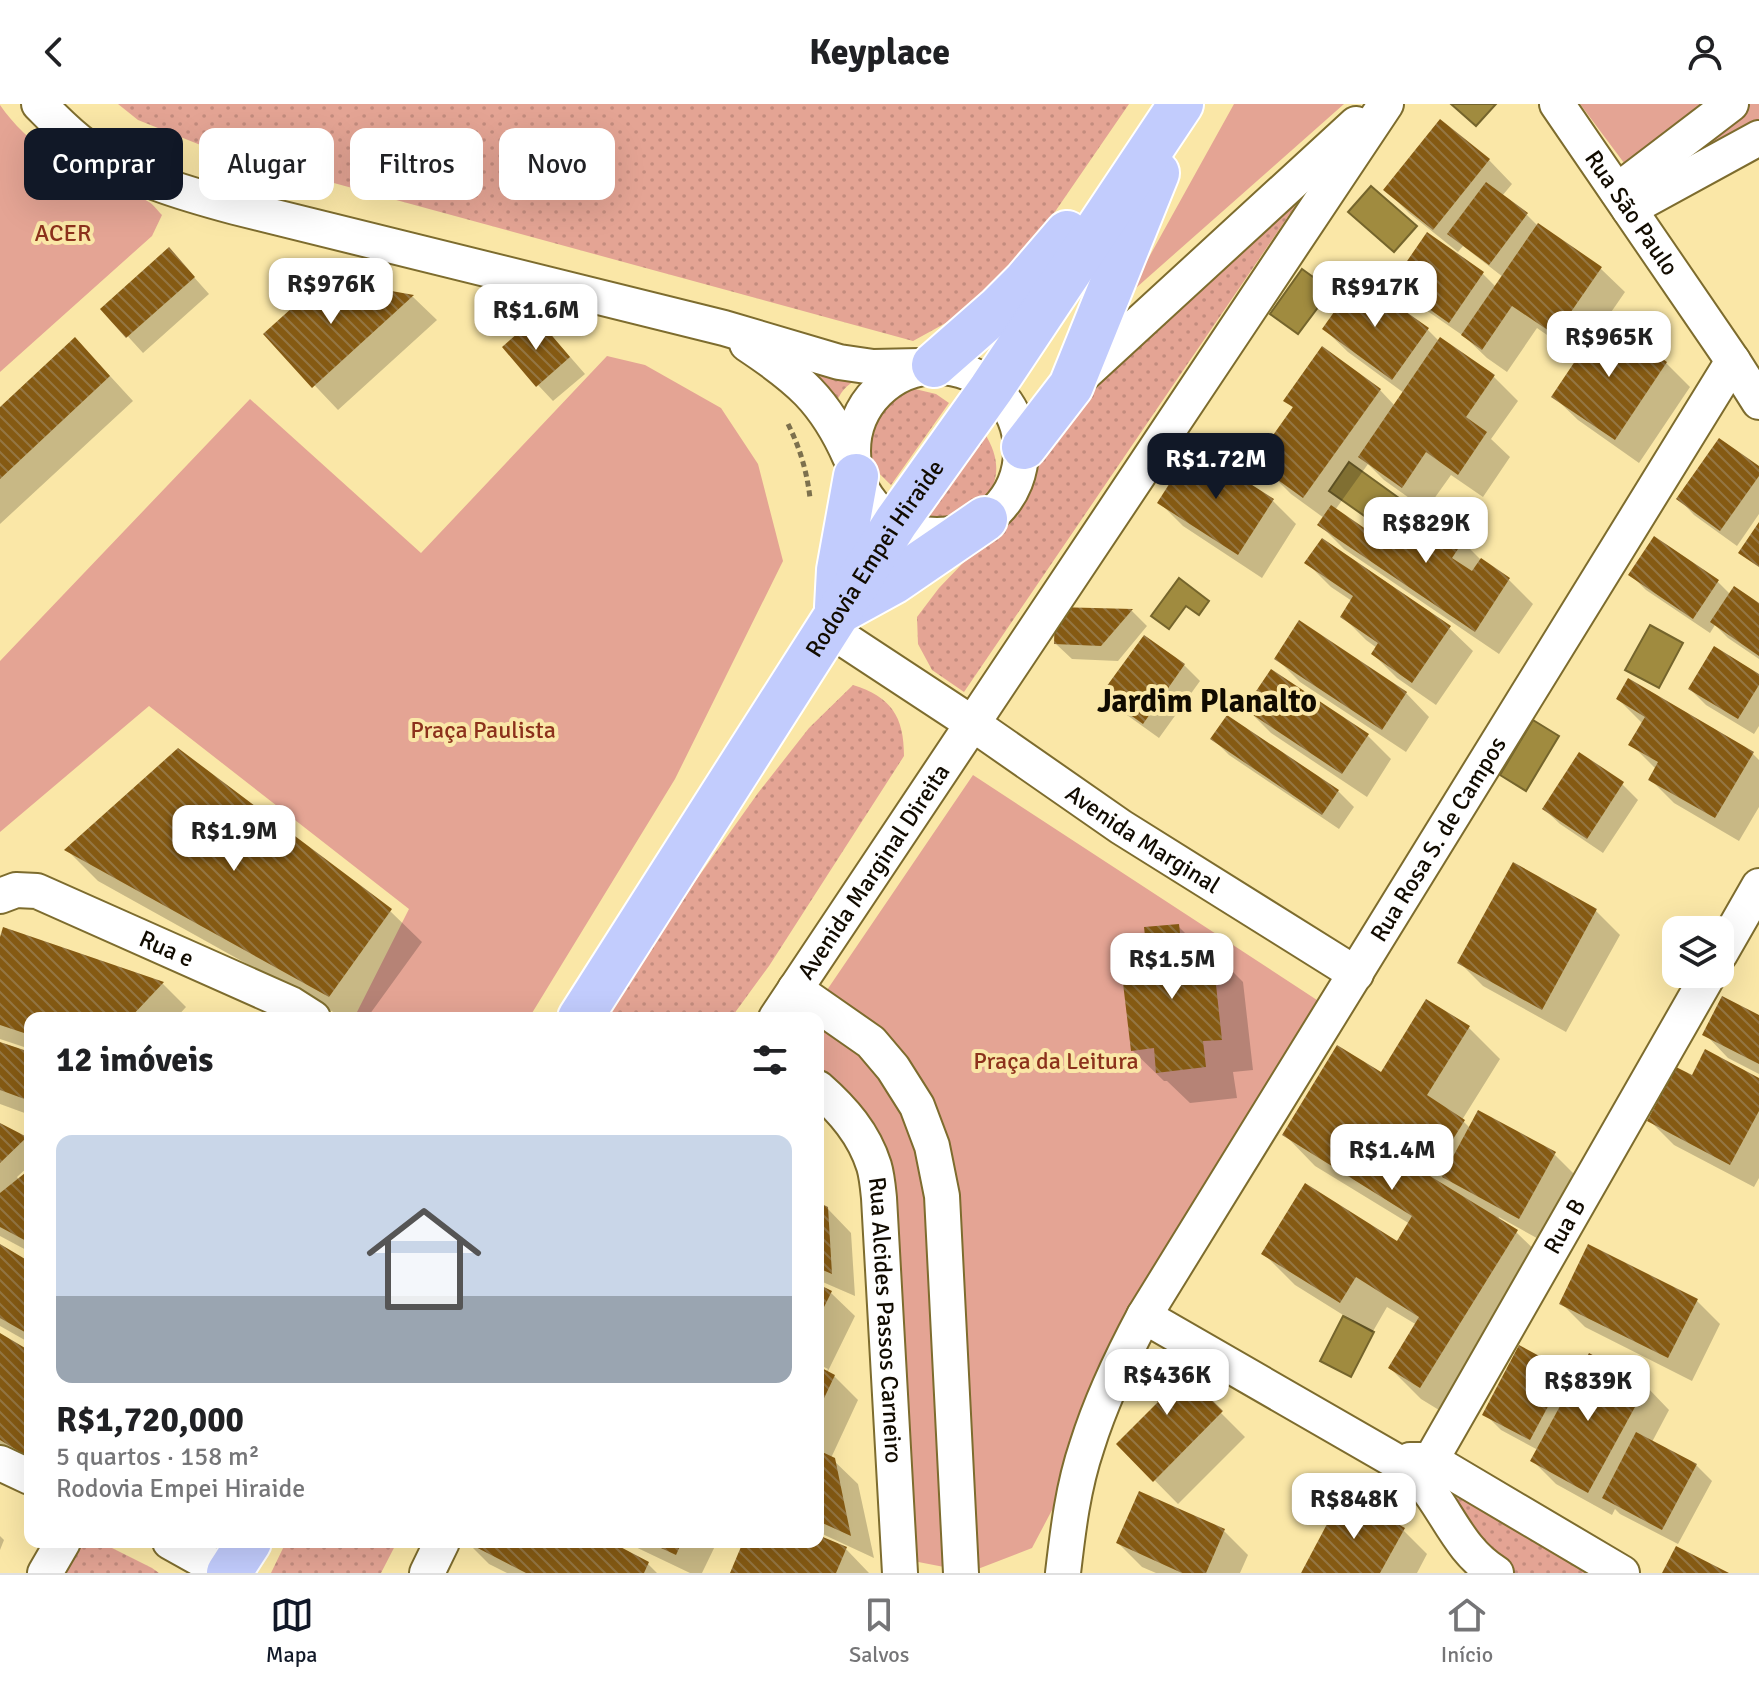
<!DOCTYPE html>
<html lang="pt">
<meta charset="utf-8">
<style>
body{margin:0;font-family:Signika,sans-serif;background:#f2f2f2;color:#202124;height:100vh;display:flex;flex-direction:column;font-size:30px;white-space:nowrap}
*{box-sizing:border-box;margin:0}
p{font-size:26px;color:#757577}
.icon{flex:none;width:44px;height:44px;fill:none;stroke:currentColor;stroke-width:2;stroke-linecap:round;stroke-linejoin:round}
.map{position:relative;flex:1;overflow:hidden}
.sheet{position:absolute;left:24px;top:908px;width:800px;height:536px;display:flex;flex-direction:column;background:#fff;border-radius:16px;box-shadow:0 8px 32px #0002}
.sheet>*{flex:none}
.banner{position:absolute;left:24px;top:24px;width:800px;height:72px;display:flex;gap:16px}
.tools{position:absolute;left:1662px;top:812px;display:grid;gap:16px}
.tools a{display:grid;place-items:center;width:72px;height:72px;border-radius:16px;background:#fff;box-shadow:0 8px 32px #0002;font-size:40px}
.price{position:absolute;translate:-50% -68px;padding:0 18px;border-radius:16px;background:#fff;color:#222;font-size:26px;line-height:52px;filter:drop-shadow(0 2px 4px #0008)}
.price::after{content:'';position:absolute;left:50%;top:48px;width:24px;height:18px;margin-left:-12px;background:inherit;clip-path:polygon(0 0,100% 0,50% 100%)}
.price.active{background:#111827;color:#fff}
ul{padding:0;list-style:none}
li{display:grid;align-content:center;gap:16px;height:424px;padding:0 32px}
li+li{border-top:2px solid #e0e0e0}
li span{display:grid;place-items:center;height:248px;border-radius:16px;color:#555}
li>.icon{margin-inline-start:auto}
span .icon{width:144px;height:144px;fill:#fffc;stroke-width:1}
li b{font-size:34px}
h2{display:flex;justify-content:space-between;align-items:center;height:96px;padding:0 32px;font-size:34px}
.tag{padding:0 28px;border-radius:16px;background:#fff;box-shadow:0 8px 32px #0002;font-size:28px;line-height:72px}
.tag.active{background:#111827;color:#fff}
header{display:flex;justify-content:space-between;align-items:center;height:104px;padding:0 32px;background:#fff;font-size:36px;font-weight:800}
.dock{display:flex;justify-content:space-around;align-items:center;height:112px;border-top:2px solid #e0e0e0;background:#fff;font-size:22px;color:#757577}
.dock a{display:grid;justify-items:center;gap:4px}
.dock .active{color:#111827}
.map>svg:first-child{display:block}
.grass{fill:url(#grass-dots)}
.park{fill:#e4a494}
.water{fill:#a08b3f;stroke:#75652c;stroke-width:2}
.shadow{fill:#0003}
.building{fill:url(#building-back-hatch)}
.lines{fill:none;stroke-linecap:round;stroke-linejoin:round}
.minor-casing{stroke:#7d6c2e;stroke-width:38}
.major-casing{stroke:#fff;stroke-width:48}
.path{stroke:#7c704d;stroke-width:5;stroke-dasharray:6 4;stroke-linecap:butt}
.minor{stroke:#fff;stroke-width:34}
.major{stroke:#c2ccfd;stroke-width:44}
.labels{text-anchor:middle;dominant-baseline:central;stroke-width:8;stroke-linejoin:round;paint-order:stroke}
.street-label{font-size:24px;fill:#110b00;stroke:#fae7a7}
.park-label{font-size:24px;fill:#8c311c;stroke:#fae7a7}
.district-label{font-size:32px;font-weight:bold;fill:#110b00;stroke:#fae7a7}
</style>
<header><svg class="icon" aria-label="back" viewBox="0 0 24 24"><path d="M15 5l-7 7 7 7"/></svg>Keyplace<svg class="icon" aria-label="person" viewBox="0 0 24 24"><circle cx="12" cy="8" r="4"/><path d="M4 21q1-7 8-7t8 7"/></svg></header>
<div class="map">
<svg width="1759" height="1469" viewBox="0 0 1759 1469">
<defs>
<pattern id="grass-dots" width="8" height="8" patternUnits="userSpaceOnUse" patternTransform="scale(2)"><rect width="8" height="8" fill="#e4a494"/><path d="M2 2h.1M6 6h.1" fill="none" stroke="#c38c7e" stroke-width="1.8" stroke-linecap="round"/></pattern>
<pattern id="building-back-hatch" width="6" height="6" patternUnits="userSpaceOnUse" patternTransform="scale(2)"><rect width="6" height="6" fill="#855a13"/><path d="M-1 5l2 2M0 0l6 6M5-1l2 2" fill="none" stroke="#947643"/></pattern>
</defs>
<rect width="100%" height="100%" fill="#fae7a7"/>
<path class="grass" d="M 118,0 L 1129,0 L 1050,115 L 984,198 L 913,237 L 213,46 L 138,16 Z
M 1304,89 L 964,588 L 932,566 L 918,540 L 917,513 L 939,484 L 982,439 L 1017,412 L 1035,378 L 1040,350 L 1082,294 Z
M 785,258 L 856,276 C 842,284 837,293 834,309 Z
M 915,285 L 936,290 L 949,299 L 891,381 C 882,372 872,364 867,352 C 855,320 884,289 915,285 Z
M 985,330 C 998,351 1002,374 985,394 C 981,398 974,402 969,405 C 950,417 946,422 923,415 Z
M 853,581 C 891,593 904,612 904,652 L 769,862 L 731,914 L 606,914 L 694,779 L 758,689 L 809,624 Z
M 1462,1385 L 1605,1469 L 1508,1469 L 1453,1399 Z
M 76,1438 L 100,1438 L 152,1464 L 159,1469 L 45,1469 Z
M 286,1438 L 397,1438 L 381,1469 L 271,1469 Z"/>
<path class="park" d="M 1234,0 L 1344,0 L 1128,191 Z
M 1580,0 L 1759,0 L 1759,22 L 1639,79 Z
M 0,1 C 27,40 70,67 113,86 C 124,90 139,91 149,98 C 154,101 158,107 162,111 L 152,132 L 0,268 Z
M 607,252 L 645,261 L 721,304 L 758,360 L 783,457 L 675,675 L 529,914 L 357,914 L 357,908 L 409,805 L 149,602 L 0,728 L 0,557 L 250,295 L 421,449 Z
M 973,671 L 1320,898 L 1032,1444 L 970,1468 L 908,1456 L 893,1096 L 818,975 L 818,914 L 808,914 Z"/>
<path class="water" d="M 1451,0 L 1496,0 L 1476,22 Z
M 1371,82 L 1417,122 L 1394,148 L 1348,108 Z
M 1302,165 L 1331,186 L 1298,230 L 1270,210 Z
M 1349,358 L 1410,402 L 1390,430 L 1329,387 Z
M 1179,474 L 1209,497 L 1199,511 L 1186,502 L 1169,525 L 1151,512 Z
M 1650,521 L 1683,539 L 1659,584 L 1625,566 Z
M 1533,616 L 1559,632 L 1526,687 L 1500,671 Z
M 1343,1212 L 1374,1228 L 1351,1273 L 1320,1257 Z"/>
<path class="shadow" d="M 1489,56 L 1512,80 L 1502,92 L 1527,111 L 1538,122 L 1601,165 L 1625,188 L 1605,217 L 1666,259 L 1690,283 L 1639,359 L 1578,316 L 1554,293 L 1580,254 L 1537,224 L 1507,268 L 1487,254 L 1465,233 L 1410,195 L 1394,179 L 1427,131 L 1483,170 L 1496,183 L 1503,173 L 1463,142 L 1458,148 L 1409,109 L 1386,86 Z
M 184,162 L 209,190 L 143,249 L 103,205 Z
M 325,177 L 413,193 L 437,216 L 338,306 L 266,230 Z
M 1324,225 L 1428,226 L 1440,238 L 1441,236 L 1494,273 L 1518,297 L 1491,335 L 1510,353 L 1483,393 L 1451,371 L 1426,406 L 1384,376 L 1368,360 L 1335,406 L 1386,441 L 1463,438 L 1484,459 L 1509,476 L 1533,500 L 1499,550 L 1344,445 L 1320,421 L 1324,414 L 1291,390 L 1267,366 L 1283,344 L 1274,334 L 1294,305 L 1286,297 L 1380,286 L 1395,302 L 1404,289 L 1348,248 Z
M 552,232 L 585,270 L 553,297 L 538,281 Z
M 99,260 L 133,297 L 0,420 L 0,306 Z
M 1759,364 L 1759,410 L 1737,442 L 1694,411 L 1679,395 Z
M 1273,397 L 1296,420 L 1262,474 L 1183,422 L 1160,399 Z
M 1307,459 L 1449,524 L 1473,547 L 1436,601 L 1397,574 L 1373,550 L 1377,544 L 1366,536 L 1342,512 L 1352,497 L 1331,483 Z
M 1631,471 L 1717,477 L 1730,490 L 1759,501 L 1759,555 L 1728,534 L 1715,521 L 1710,529 L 1646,486 Z
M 1057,505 L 1132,507 L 1147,522 L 1118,557 L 1072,555 L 1056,540 Z
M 1145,533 L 1184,561 L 1200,577 L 1159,634 L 1120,606 L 1104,590 Z
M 1276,554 L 1406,589 L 1429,613 L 1406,648 L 1300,578 Z
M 1759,572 L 1759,622 L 1754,630 L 1706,601 L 1690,585 Z
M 1618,595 L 1752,649 L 1759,656 L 1759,703 L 1739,737 L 1674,699 L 1650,675 L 1656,665 L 1631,640 L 1643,620 Z
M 1247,605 L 1368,632 L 1391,655 L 1367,693 L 1271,629 Z
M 1213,635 L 1338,687 L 1354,703 L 1339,725 L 1229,651 Z
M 1622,680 L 1638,696 L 1603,749 L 1560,720 L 1544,705 Z
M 67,746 L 390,807 L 422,838 L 367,914 L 344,914 L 98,777 Z
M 1513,760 L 1596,807 L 1620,831 L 1566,928 L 1483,882 L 1459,858 Z
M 1178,822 L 1203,847 L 1211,846 L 1243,878 L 1253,966 L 1233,968 L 1237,994 L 1190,999 L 1167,977 L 1164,977 L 1132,946 L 1150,860 Z
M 0,839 L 162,879 L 186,903 L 176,914 L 30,914 L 30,945 L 0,935 Z
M 1759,913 L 1759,970 L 1728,954 L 1705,930 Z
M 1468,923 L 1500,955 L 1462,1016 L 1470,1024 L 1554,1050 L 1578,1074 L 1544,1138 L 1499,1113 L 1498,1116 L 1516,1128 L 1548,1159 L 1452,1314 L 1421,1295 L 1390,1264 L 1417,1221 L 1387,1203 L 1372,1229 L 1295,1181 L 1264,1150 L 1398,1140 L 1410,1120 L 1315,1062 L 1284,1030 L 1381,971 Z
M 0,940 L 30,951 L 30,1011 L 0,1000 Z
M 1693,974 L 1759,976 L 1759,1074 L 1754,1083 L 1674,1041 L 1650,1017 Z
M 0,1022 L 26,1035 L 30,1039 L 30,1061 L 17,1073 L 19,1076 L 30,1067 L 30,1148 L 0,1132 Z
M 818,1100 L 827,1104 L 851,1129 L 855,1192 L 818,1176 Z
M 0,1143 L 30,1160 L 30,1239 L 0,1222 Z
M 818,1182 L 831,1189 L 855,1212 L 827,1269 L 834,1272 L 858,1296 L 831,1354 L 858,1380 L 874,1454 L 818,1428 L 818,1265 L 826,1269 L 828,1265 L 818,1260 Z
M 1696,1196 L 1720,1220 L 1692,1277 L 1585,1223 L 1561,1199 Z
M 0,1231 L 30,1249 L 30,1362 L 0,1344 Z
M 1161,1249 L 1245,1333 L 1178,1400 L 1119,1340 L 1160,1298 Z
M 1566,1268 L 1576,1278 L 1646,1282 L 1669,1306 L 1652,1338 L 1696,1361 L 1712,1377 L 1678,1440 L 1620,1410 L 1615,1405 L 1612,1411 L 1556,1380 L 1532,1356 L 1538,1346 L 1501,1326 L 1485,1310 Z
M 1403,1426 L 1427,1450 L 1417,1469 L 1303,1469 Z
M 1224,1427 L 1248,1451 L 1240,1469 L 1156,1469 L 1142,1463 L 1118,1439 Z
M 0,1432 L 4,1436 L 0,1446 Z
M 818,1433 L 846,1445 L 869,1469 L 733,1469 L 745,1438 L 818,1438 Z
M 467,1438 L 606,1438 L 648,1460 L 657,1469 L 507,1469 L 489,1460 Z
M 625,1438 L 717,1438 L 702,1469 L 690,1469 Z"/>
<path class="building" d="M 1440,15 L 1490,55 L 1433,126 L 1383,86 Z
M 1486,78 L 1528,109 L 1489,161 L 1447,130 Z
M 1538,119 L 1602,163 L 1555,231 L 1512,202 L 1482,246 L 1461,231 Z
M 1427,128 L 1484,168 L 1449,219 L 1392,179 Z
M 169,143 L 195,173 L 126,234 L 100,205 Z
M 1358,174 L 1429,224 L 1392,276 L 1322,225 Z
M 324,175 L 414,191 L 312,284 L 263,230 Z
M 536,213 L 570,253 L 536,283 L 502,243 Z
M 1604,214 L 1667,258 L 1615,336 L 1551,293 Z
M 75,233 L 110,272 L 0,375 L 0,303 Z
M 1440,233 L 1495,271 L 1466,313 L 1487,328 L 1458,371 L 1426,348 L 1402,384 L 1358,353 Z
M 1322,242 L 1381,285 L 1303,394 L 1264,366 L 1282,342 L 1271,334 L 1293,303 L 1283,297 Z
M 1719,334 L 1759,362 L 1759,372 L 1720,427 L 1676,395 Z
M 1193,343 L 1274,395 L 1238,451 L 1157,399 Z
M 1331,401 L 1386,439 L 1405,434 L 1422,408 L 1464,436 L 1452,454 L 1472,467 L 1481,454 L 1510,474 L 1475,528 L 1317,421 Z
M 1759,418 L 1759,463 L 1738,449 Z
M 1654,432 L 1719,476 L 1693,515 L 1628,471 Z
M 1322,434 L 1451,522 L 1412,579 L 1371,550 L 1378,539 L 1340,513 L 1353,492 L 1304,459 Z
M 1734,482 L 1759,499 L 1759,552 L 1710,518 Z
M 1055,503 L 1133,505 L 1101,542 L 1054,540 Z
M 1299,516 L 1407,588 L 1382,626 L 1274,555 Z
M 1144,531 L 1185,560 L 1143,620 L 1101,590 Z
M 1714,542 L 1759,570 L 1759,581 L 1738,615 L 1688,585 Z
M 1271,565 L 1369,630 L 1342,670 L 1244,605 Z
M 1628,574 L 1754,648 L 1715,714 L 1648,676 L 1658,658 L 1628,641 L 1645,613 L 1616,595 Z
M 1227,611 L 1339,686 L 1322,711 L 1210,635 Z
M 178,644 L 392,805 L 329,893 L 64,746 Z
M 1579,648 L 1624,678 L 1587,735 L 1542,705 Z
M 1513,758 L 1597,805 L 1542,906 L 1457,859 Z
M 1179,820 L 1182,848 L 1212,844 L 1222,936 L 1203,937 L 1206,963 L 1156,969 L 1154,944 L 1131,947 L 1121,862 L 1148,859 L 1144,823 Z
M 3,823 L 164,878 L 130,914 L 30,914 L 30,931 L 0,921 L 0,833 Z
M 1722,892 L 1759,911 L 1759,960 L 1702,931 Z
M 1426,895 L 1470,922 L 1427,991 L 1465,1016 L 1430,1072 L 1518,1126 L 1420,1284 L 1388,1264 L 1419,1213 L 1356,1173 L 1340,1199 L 1261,1150 L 1305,1079 L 1397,1137 L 1412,1112 L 1282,1031 L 1337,941 L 1381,968 Z
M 0,938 L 30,948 L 30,997 L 0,986 Z
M 1705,945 L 1759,974 L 1759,1007 L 1730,1061 L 1647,1017 L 1676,963 L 1692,971 Z
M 1478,1006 L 1556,1048 L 1519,1115 L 1442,1073 Z
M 0,1019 L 27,1033 L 0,1059 Z
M 30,1065 L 30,1139 L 0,1123 L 0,1089 Z
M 818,1098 L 828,1103 L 832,1170 L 818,1164 Z
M 0,1140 L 30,1158 L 30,1231 L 0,1214 Z
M 1588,1140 L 1698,1195 L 1668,1254 L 1559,1200 Z
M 818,1180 L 832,1187 L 818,1215 Z
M 0,1229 L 30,1247 L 30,1354 L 0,1336 Z
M 1519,1241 L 1567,1267 L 1530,1336 L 1482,1311 Z
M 1161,1246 L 1223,1307 L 1153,1378 L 1116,1340 L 1158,1298 L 1134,1274 Z
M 1589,1249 L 1647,1281 L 1588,1389 L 1530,1357 Z
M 818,1262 L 835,1271 L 818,1307 Z
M 1636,1328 L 1697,1360 L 1662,1426 L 1602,1394 Z
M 818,1346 L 835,1354 L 851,1432 L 818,1417 Z
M 1139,1387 L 1225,1425 L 1206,1469 L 1182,1469 L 1116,1439 Z
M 1343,1390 L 1405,1424 L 1380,1469 L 1301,1469 Z
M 818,1431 L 847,1443 L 836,1469 L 730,1469 L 743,1438 L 818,1438 Z
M 466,1438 L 611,1438 L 649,1458 L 644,1469 L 526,1469 Z
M 648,1438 L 682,1438 L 676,1451 Z
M 1676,1442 L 1729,1469 L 1662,1469 Z"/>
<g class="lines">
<g class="minor-casing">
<g id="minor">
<path d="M 39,0 C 54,15 68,30 85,42 C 130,74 183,89 235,103 L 724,224 L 839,258 L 873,263 L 920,262"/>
<path id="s1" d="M 1557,0 L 1733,257 L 1759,298"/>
<path d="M 1617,87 L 1731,0"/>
<path d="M 1629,105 L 1759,34"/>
<path d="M 747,240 C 798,274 825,296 850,353"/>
<circle cx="937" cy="347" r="84"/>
<path d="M 1074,279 L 1356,20"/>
<path id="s2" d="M 827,524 L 973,620 L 1121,723 L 1356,870"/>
<path id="s3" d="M 0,792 L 16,786 L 37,787 L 291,900 L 313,914"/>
<path d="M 1720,850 L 1759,782"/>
<path d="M 795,885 L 871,938 L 893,964 L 917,1002 L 932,1042 L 942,1092 L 961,1469"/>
<path id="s4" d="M 776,914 L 1386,0"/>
<path id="s5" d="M 818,984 C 843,1006 864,1030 874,1062 C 877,1072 878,1084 879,1094 L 900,1469"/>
<path d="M 1144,1212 L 1394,1356 C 1402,1362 1413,1367 1420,1375 C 1447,1406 1459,1447 1496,1469"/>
<path d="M 1410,1356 L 1431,1356 L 1622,1469"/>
<path d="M 0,1359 L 30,1373"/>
<path id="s6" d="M 1419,1373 L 1431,1356 L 1709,870"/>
<path d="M 170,1438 L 226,1469"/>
<path d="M 45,1469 L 63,1438"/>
<path d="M 427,1469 L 442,1438"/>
<path id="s7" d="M 1063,1469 C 1068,1426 1073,1383 1087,1342 C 1101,1297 1122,1253 1144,1212 L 1733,257"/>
</g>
</g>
<g class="major-casing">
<g id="major">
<path d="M 934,261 L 999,204 L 1025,178 L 1067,129"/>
<path d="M 1024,343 L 1071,282 L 1157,69"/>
<path d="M 837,503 L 839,466 L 856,372"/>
<path d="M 842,506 L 893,478 L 985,415"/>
<path id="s8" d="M 580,914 L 896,418 L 991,285 L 1181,0"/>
<path d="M 229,1469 L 249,1438"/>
</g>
</g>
<path class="path" d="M 788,320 C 800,344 807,368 810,394"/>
<use href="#minor" class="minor"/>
<use href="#major" class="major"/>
</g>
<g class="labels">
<g class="street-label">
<text stroke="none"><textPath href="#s1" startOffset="132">Rua São Paulo</textPath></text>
<text stroke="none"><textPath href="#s8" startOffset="546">Rodovia Empei Hiraide</textPath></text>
<text stroke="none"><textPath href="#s2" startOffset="380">Avenida Marginal</textPath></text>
<text stroke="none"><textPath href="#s7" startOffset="832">Rua Rosa S. de Campos</textPath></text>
<text stroke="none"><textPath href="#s4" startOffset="176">Avenida Marginal Direita</textPath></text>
<text stroke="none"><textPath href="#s3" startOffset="180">Rua e</textPath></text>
<text stroke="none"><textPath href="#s6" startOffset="290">Rua B</textPath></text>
<text stroke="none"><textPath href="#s5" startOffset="252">Rua Alcides Passos Carneiro</textPath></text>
</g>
<g class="park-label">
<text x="63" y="129">ACER</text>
<text x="483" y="626">Praça Paulista</text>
<text x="1056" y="957">Praça da Leitura</text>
</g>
<g class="district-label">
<text x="1207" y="597">Jardim Planalto</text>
</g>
</g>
</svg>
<div class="tools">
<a><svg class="icon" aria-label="layers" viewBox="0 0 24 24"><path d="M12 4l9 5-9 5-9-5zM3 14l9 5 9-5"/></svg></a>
</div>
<b class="price" style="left:331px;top:222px">R$976K</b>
<b class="price" style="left:1375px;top:225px">R$917K</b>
<b class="price" style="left:536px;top:248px">R$1.6M</b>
<b class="price" style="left:1609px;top:275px">R$965K</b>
<b class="price active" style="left:1216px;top:397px">R$1.72M</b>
<b class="price" style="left:1426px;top:461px">R$829K</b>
<b class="price" style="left:234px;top:769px">R$1.9M</b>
<b class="price" style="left:1172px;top:897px">R$1.5M</b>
<b class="price" style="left:1392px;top:1088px">R$1.4M</b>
<b class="price" style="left:1167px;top:1313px">R$436K</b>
<b class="price" style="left:1588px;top:1319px">R$839K</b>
<b class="price" style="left:1354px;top:1437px">R$848K</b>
<div class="banner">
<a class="tag active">Comprar</a>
<a class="tag">Alugar</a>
<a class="tag">Filtros</a>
<a class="tag">Novo</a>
</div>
<section class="sheet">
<h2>12 imóveis<svg class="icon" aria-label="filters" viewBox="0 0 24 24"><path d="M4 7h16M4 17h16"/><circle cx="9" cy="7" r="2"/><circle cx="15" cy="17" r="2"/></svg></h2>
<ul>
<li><span style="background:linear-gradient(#c9d6e8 65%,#9aa5b1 0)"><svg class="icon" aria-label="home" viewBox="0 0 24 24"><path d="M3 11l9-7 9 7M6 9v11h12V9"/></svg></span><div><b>R$1,720,000</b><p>5 quartos · 158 m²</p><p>Rodovia Empei Hiraide</p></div></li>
</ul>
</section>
</div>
<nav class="dock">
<a class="active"><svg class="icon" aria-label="map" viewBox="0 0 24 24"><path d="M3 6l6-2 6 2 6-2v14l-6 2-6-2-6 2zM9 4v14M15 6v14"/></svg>Mapa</a>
<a><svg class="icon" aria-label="saved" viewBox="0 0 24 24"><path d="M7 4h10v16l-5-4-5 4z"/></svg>Salvos</a>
<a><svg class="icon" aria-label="home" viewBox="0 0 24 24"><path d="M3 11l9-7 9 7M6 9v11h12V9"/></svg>Início</a>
</nav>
